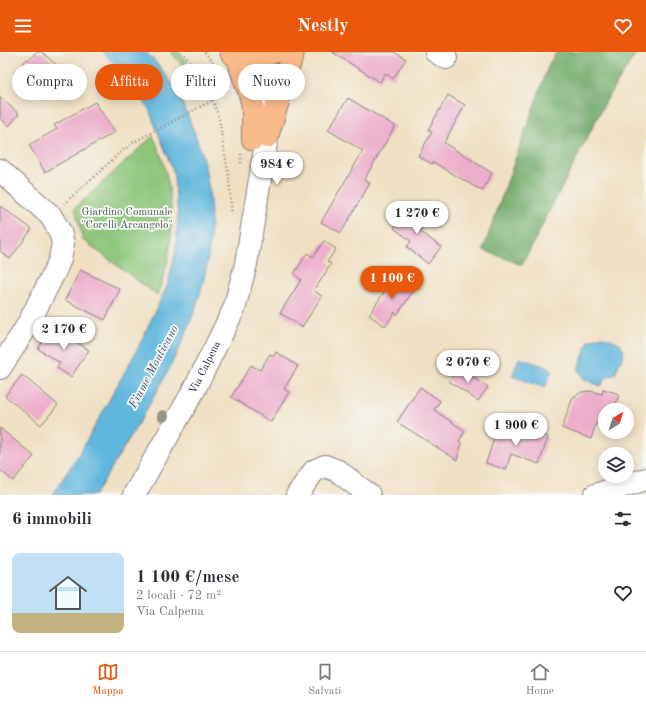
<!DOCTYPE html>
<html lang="it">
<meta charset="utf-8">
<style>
body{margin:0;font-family:"Old Standard TT",serif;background:#f2f2f3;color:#2b2b33;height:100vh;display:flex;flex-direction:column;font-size:15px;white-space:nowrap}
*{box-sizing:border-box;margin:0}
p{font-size:13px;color:#7c7c81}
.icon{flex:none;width:22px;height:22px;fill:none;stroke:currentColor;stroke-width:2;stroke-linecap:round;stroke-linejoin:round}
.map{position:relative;height:443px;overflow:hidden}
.sheet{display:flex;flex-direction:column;background:#fff;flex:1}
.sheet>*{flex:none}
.hud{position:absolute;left:12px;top:12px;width:400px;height:36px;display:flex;gap:8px}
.needle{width:26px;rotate:38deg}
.tools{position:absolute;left:598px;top:351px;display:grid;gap:8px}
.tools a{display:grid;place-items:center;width:36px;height:36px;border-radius:50%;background:#fff;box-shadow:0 2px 10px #0003;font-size:20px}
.price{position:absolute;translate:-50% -34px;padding:0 9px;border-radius:14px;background:#fff;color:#222;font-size:13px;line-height:26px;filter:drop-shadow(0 1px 2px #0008)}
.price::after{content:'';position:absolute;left:50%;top:24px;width:12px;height:9px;margin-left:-6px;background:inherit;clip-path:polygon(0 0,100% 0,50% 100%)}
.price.on{background:#ea580c;color:#fff}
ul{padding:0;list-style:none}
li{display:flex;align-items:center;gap:12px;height:100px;padding:0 12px}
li+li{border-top:1px solid #e1e1e2}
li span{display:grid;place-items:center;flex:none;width:112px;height:80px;border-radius:8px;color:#555}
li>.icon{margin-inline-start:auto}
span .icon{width:48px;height:48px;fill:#fffc;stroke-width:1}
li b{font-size:17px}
h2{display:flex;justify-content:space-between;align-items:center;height:48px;padding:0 12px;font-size:17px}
.pill{padding:0 14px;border-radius:18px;background:#fff;box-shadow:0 2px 10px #0003;font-size:14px;line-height:36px}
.pill.on{background:#ea580c;color:#fff}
header{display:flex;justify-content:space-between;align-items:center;height:52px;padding:0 12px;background:#ea580c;color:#fff;font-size:18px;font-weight:800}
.menu{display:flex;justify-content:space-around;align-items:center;height:56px;border-top:1px solid #e1e1e2;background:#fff;font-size:11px;color:#7c7c81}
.menu a{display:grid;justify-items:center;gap:2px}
.menu .on{color:#ea580c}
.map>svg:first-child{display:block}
.green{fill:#8dc67a;stroke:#58745a}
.forest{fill:#72ab6a;stroke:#4a6652}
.water{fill:#61b7de;stroke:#426c8c}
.building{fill:#ecafcb}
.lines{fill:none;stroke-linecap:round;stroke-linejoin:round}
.minor-casing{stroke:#89817f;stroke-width:24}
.major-casing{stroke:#89817f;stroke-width:24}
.path{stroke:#89817f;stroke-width:2.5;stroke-dasharray:1 3;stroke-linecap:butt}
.minor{stroke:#fff;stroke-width:22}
.major{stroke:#fabb8b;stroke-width:22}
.tree{fill:#939784}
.labels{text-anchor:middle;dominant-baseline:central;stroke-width:3.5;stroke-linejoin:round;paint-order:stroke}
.park-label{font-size:11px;fill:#475b51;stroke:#f6f6f2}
.street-label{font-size:11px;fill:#22223b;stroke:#f6f6f2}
.water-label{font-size:12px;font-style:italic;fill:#385674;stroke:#f6f6f2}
</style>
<header><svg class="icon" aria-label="menu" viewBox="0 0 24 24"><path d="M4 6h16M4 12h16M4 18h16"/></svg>Nestly<svg class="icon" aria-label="heart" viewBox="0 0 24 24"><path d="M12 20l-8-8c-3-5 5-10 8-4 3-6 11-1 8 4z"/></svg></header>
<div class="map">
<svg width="646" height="443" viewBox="0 0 646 443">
<rect width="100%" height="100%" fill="#f6f6f2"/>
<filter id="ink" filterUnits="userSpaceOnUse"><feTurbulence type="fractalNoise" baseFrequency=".025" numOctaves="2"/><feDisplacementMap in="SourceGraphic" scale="8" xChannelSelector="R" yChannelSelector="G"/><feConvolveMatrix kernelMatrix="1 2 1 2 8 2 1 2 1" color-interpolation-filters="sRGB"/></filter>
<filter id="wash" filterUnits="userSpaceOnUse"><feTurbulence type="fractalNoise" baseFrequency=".012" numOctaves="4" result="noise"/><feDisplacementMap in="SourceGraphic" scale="16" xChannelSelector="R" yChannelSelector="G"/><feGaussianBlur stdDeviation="0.9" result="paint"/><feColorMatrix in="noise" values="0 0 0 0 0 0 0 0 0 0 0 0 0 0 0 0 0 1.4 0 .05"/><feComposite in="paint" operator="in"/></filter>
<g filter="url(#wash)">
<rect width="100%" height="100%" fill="#f0e0c3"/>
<path class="green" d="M 170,0 L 179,0 L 202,33 Z
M 279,8 L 274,35 L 270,37 L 260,14 Z
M 153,84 C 176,133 178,193 157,243 L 83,188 L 75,156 Z"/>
<path class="forest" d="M 557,0 L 637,0 L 608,45 L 522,213 L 483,198 L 549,12 Z"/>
<path class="water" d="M 103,0 L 146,0 C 171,24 184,52 196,85 C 245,222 163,328 97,440 L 95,443 L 52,443 L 81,399 L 137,298 L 168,232 L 176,198 L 178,162 L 173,118 L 148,55 L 120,18 Z
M 602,284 L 620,291 L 624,300 L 615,322 L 605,326 L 601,334 L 584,327 L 578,317 L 589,289 Z
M 519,306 L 552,317 L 545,336 L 512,324 Z"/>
<g id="blocks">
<path class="building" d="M 36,0 L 42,0 L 71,26 L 60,38 L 57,35 L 46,47 L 15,20 L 27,7 L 29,8 Z
M 332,0 L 394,0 L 406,7 L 393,27 L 385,21 L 380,30 Z
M 448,43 L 465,53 L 444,91 L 492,121 L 482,139 L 433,110 L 432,112 L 418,104 L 432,80 L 428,78 Z
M 0,45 L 19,62 L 9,74 L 0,66 Z
M 348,46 L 395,74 L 364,128 L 370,131 L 341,181 L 321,170 L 363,99 L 328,78 Z
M 95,50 L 115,80 L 45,120 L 29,93 L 57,77 L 54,73 Z
M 0,154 L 32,177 L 10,207 L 0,199 Z
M 410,154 L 428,168 L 420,179 L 441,195 L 428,212 L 407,195 L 411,189 L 394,176 Z
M 324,189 L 336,197 L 327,210 L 331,212 L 314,239 L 322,244 L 302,275 L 280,261 L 301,228 L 294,222 L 307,201 L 313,205 Z
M 80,218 L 120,237 L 105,268 L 65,248 Z
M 396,222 L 416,235 L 397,263 L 395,260 L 385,274 L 369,263 Z
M 52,275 L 89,298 L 71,325 L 57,316 L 60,311 L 38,297 Z
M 276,300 L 298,314 L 284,337 L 289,340 L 271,370 L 231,345 L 251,313 L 260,318 L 270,302 L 274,304 Z
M 458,316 L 488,335 L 478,349 L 449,329 Z
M 22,323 L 58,353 L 41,373 L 5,344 Z
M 420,335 L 440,349 L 434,358 L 465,379 L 459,389 L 462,391 L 457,408 L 397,370 Z
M 603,337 L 619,342 L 614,358 L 605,358 L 605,374 L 596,371 L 591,387 L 562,376 L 573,345 L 582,340 L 590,339 L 602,342 Z
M 511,373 L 548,385 L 539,412 L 511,402 L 506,418 L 486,411 L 497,377 L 508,381 Z
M 0,376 L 34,404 L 13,429 L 0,418 Z"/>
</g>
</g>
<g filter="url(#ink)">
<use href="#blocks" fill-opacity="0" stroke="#89817f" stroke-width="1"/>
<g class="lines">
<g class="minor-casing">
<g id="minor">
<path d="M 436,0 L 446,6"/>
<path d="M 0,118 L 51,164 L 60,180 L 63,191 L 60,207 L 55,219 L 26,276 L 0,316"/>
<path id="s1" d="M 134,443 L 194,338 L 234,257 L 246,212 L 267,85 L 265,58 L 255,26"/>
<path d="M 297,443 L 314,419 L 325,414 L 338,419 L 369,443"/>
<path d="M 595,443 L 646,427"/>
</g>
</g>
<g class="major-casing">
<path id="major" d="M 231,0 C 242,12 260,6 273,0
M 239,0 C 238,18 248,32 252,49 C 254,61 253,74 253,87
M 267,85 L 293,0"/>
</g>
<path class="path" d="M 205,0 L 222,24
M 213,48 L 219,67 L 229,126 L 232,166
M 241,102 L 241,113
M 64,152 L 122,99 L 134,90 L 213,48 L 197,19 L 182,0"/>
<use href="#minor" class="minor"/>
<use href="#major" class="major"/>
</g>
<circle class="tree" cx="163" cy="364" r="6"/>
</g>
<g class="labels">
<g class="park-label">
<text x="127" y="160">Giardino Comunale<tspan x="127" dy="13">"Corelli Arcangelo"</tspan></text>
</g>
<g class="street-label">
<text stroke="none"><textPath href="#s1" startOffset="146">Via Calpena</textPath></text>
</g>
<g class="water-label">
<text transform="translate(154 315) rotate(-62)">Fiume Monticano</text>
</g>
</g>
</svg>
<div class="tools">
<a><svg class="needle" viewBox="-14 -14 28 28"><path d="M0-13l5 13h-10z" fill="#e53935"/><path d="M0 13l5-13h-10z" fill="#7c7c81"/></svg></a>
<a><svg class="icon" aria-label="layers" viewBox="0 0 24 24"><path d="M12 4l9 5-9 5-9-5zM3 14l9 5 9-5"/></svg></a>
</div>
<b class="price" style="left:277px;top:134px">984 €</b>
<b class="price" style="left:417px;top:183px">1 270 €</b>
<b class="price on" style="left:392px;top:248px">1 100 €</b>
<b class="price" style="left:64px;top:299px">2 170 €</b>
<b class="price" style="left:468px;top:332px">2 070 €</b>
<b class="price" style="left:516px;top:395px">1 900 €</b>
<div class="hud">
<a class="pill">Compra</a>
<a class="pill on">Affitta</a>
<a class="pill">Filtri</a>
<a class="pill">Nuovo</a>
</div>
</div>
<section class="sheet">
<h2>6 immobili<svg class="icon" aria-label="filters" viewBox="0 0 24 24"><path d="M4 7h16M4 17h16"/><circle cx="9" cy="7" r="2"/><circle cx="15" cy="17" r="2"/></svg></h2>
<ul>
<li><span style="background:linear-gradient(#bfe0f5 75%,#c2b280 0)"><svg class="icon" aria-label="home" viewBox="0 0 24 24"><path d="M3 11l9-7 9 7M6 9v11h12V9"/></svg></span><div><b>1 100 €/mese</b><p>2 locali · 72 m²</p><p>Via Calpena</p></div><svg class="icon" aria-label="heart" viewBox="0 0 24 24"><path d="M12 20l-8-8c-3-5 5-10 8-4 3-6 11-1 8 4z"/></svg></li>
</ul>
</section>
<nav class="menu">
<a class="on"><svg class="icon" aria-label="map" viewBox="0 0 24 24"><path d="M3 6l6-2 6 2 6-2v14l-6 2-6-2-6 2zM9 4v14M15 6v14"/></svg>Mappa</a>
<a><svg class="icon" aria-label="saved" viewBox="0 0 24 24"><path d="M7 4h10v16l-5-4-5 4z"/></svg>Salvati</a>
<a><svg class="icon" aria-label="home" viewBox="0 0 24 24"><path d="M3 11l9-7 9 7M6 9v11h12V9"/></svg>Home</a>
</nav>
